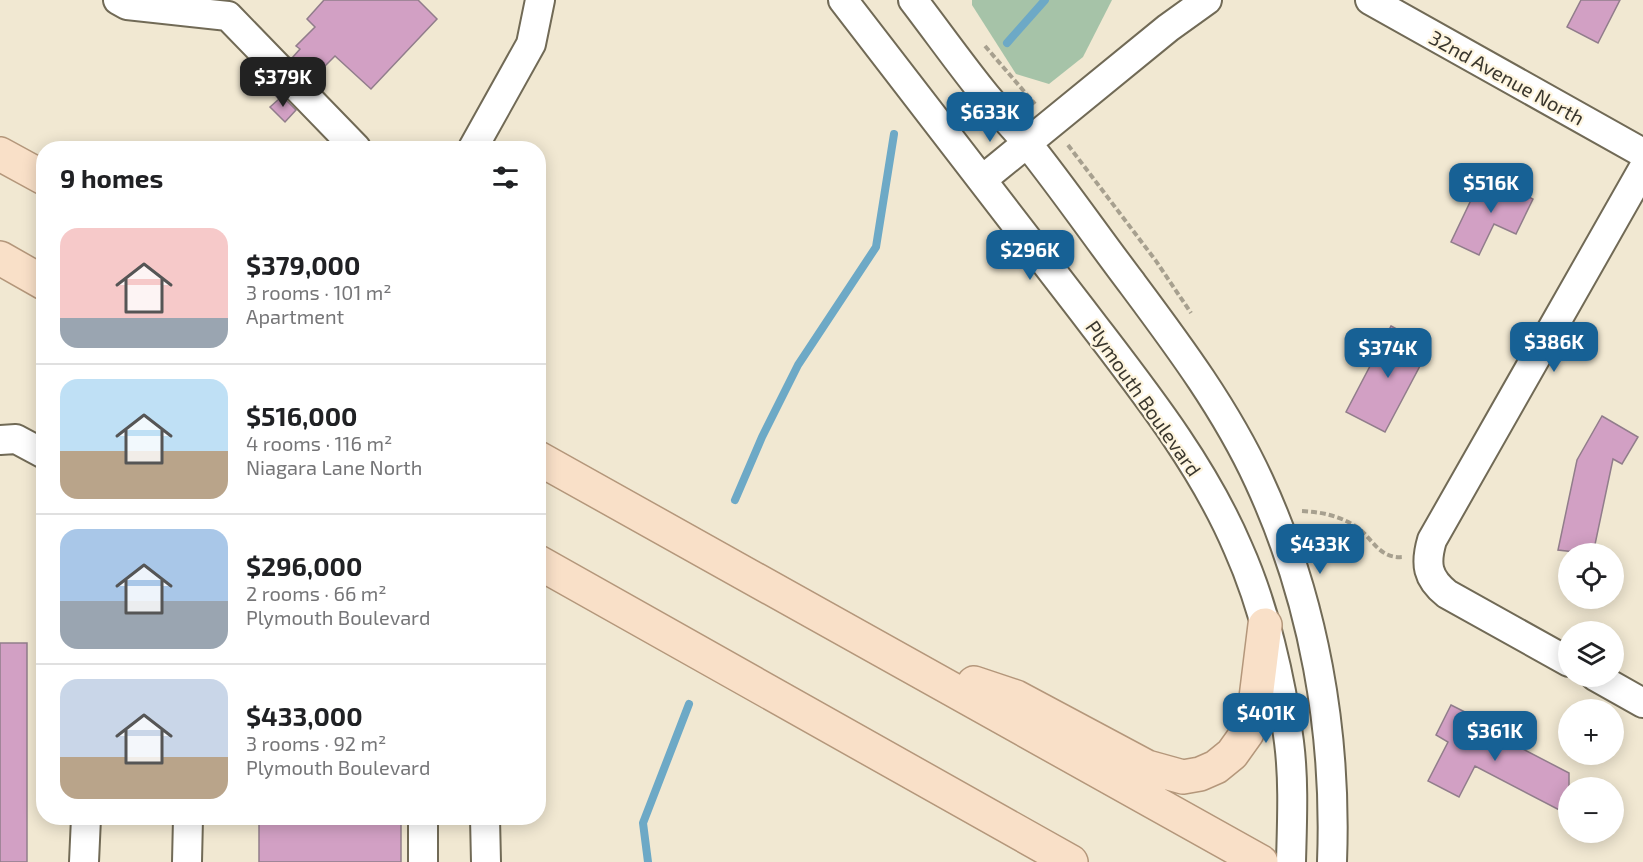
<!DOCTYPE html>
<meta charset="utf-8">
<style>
body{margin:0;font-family:"Exo 2",sans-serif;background:#f6f6f6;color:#202124;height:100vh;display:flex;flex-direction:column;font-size:22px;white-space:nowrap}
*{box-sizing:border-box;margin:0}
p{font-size:20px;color:#757577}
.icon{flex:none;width:33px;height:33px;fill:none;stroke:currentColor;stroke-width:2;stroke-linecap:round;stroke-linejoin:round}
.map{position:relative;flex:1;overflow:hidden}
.panel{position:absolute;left:36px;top:141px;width:510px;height:684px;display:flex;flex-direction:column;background:#fff;border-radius:24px;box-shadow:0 3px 15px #0003}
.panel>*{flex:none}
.fabs{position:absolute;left:1558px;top:543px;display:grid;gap:12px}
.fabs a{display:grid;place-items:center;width:66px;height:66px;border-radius:50%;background:#fff;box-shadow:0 3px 15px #0003;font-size:30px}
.price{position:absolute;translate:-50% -51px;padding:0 14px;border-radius:12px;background:#176195;color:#fff;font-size:20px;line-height:39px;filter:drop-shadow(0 2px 3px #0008)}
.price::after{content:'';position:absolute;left:50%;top:36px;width:18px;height:14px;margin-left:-9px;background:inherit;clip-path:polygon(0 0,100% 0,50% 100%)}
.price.selected{background:#222;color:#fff}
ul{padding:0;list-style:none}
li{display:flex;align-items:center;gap:18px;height:150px;padding:0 24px}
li+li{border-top:2px solid #e0e0e0}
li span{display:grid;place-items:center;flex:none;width:168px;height:120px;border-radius:18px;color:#555}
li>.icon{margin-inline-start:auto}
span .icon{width:72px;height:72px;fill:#fffc;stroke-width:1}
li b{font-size:26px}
h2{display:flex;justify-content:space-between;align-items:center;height:72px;padding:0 24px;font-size:26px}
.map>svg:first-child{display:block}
.green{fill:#a6c3a8}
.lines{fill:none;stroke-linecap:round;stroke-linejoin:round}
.stream{stroke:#6da9c6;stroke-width:8}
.building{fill:#d2a0c4;stroke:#917d8b;stroke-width:1.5}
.minor-casing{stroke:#716a56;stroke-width:32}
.major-casing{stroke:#b4977b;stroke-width:36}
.path{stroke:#a7a08f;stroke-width:4;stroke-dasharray:6 3;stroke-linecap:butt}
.minor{stroke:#fff;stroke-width:28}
.major{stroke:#f9e0c8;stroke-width:33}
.labels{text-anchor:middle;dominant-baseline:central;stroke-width:4.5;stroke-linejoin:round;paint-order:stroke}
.street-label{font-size:20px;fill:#3a372e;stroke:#fef5df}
</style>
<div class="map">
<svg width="1643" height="862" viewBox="0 0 1643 862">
<rect width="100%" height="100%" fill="#f1e8d2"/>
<path class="green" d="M 972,0 L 1112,0 L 1083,57 L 1049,84 L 1016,74 L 972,5 Z"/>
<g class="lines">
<path class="stream" d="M 1007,43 L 1045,0
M 735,500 L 762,437 L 798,365 L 876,247 L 894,134
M 648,862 L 643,823 L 689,704"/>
</g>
<path class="building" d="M 324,0 L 418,0 L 437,19 L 371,89 L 335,56 L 312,79 L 292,58 L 300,49 L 296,46 L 315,27 L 307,19 Z
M 1581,0 L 1620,0 L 1598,43 L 1567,27 Z
M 278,92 L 296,110 L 285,122 L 270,107 L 279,99 L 275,95 Z
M 1483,175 L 1533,199 L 1516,234 L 1494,224 L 1479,255 L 1451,242 Z
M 1391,326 L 1430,347 L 1385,432 L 1346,412 Z
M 1602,416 L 1638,437 L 1622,464 L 1613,459 L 1593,554 L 1558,550 L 1577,460 Z
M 0,643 L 27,643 L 27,862 L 0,862 Z
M 1451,705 L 1495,727 L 1492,733 L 1569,773 L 1569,815 L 1475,766 L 1459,797 L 1428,781 L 1448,742 L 1436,735 Z
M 259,818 L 401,818 L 401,862 L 259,862 Z"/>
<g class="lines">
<g class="minor-casing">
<path id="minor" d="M 118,0 L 127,5 L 228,16 L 356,148
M 843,0 C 923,103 1003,206 1082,310 C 1139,385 1201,461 1238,548 C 1264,606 1281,679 1289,742 C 1294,781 1292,822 1291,862
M 913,0 C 936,30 958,61 982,91 C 996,109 1013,125 1027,143 C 1063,188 1096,236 1131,282 C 1178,345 1226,409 1259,481 C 1314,600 1337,732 1332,862
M 1370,0 L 1643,153
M 473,148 L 531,44 L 540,0
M 983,179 L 1168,28 L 1207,0
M 0,440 L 16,439 L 44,454
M 1569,662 L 1447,594 C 1427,578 1425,564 1432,540 L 1643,169
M 1595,676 L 1643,703
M 485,818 L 486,862
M 84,862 L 86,818
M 187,862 L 188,818
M 423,862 L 423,818"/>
</g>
<g class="major-casing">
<path id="major" d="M 0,154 L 44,178
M 0,258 L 44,283
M 538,458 L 1261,862
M 538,562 L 1071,862
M 974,683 L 1016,697 L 1147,767 L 1183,777 L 1200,774 L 1216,767 L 1232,754 L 1247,733 L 1256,698 L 1265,625"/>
</g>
<path class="path" d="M 985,46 L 1035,104
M 1068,145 L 1156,261 L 1191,313
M 1302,511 C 1322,512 1340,516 1357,527 C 1373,539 1379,559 1403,557"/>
<use href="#minor" class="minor"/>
<use href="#major" class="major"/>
</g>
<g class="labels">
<g class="street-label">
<text transform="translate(1507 77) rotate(29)">32nd Avenue North</text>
<text transform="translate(1144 398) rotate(55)">Plymouth Boulevard</text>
</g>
</g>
</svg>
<div class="fabs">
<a><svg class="icon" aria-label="locate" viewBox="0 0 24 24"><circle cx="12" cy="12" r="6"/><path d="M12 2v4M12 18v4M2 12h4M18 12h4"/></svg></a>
<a><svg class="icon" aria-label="layers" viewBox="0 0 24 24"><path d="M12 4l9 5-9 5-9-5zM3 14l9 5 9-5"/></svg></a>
<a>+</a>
<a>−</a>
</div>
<b class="price selected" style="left:283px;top:108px">$379K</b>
<b class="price" style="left:990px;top:143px">$633K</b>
<b class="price" style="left:1491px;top:214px">$516K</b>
<b class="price" style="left:1030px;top:281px">$296K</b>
<b class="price" style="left:1554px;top:373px">$386K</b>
<b class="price" style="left:1388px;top:379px">$374K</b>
<b class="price" style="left:1320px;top:575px">$433K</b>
<b class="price" style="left:1266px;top:744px">$401K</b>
<b class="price" style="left:1495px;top:762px">$361K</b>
<section class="panel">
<h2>9 homes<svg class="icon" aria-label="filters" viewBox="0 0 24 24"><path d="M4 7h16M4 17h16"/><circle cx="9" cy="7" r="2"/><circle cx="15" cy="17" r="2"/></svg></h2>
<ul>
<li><span style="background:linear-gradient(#f6c9c9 75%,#9aa5b1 0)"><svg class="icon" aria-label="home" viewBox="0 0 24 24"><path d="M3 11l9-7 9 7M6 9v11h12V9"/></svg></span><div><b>$379,000</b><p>3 rooms · 101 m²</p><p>Apartment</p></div></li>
<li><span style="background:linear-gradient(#bfe0f5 60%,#b9a48a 0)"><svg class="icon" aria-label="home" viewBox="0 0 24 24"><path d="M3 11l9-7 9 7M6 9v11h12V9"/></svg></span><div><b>$516,000</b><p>4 rooms · 116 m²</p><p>Niagara Lane North</p></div></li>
<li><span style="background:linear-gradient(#a9c7e8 60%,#9aa5b1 0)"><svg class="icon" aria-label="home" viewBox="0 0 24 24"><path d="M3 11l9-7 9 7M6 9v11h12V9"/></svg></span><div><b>$296,000</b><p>2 rooms · 66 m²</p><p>Plymouth Boulevard</p></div></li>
<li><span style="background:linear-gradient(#c9d6e8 65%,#b9a48a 0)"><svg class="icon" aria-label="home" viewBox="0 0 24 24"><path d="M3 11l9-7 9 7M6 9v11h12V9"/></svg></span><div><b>$433,000</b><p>3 rooms · 92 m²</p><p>Plymouth Boulevard</p></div></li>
</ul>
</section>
</div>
